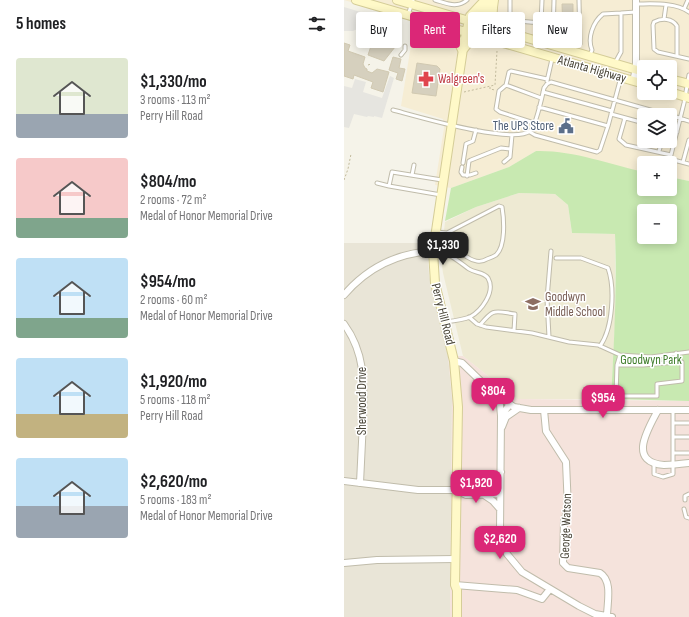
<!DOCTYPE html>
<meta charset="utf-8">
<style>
body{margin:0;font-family:"Sofia Sans Condensed",sans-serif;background:#f2f2f2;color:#202124;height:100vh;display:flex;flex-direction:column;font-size:15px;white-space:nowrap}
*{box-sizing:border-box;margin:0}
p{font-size:13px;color:#757577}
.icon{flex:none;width:22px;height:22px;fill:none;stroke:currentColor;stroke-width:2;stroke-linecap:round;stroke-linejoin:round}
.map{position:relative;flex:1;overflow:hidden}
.side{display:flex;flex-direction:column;background:#fff;width:344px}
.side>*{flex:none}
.banner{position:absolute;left:12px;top:12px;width:273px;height:36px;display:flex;gap:8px}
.tools{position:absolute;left:293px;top:60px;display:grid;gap:8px}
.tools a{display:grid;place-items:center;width:40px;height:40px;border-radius:4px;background:#fff;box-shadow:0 2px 10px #0003;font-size:20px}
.price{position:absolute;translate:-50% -34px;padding:0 9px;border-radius:8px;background:#db2777;color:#fff;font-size:13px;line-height:26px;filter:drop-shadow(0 1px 2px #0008)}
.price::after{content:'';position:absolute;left:50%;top:24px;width:12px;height:9px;margin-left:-6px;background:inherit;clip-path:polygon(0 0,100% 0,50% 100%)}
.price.current{background:#222;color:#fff}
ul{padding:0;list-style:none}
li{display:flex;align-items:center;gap:12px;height:100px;padding:0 16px}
li span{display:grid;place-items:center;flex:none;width:112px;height:80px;border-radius:4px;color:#555}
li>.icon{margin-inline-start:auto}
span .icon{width:48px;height:48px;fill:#fffc;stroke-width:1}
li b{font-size:17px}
h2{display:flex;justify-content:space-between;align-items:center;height:48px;padding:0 16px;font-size:17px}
.pill{padding:0 14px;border-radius:4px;background:#fff;box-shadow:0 2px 10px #0003;font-size:14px;line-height:36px}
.pill.current{background:#db2777;color:#fff}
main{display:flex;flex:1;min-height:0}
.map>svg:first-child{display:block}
.residential{fill:#e9e5d7}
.commercial{fill:#f6edd4;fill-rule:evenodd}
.education{fill:#eeead3}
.medical{fill:#f5e3dc}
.green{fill:#c8e9b1;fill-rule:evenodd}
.parking{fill:#e6e5e0}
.building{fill:#d6d0be;stroke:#d1c9b1}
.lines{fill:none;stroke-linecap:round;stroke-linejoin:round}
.lane-casing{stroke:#c0bcab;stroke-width:5}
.street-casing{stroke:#c0bcab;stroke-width:8}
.secondary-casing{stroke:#d5cd98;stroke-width:10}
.path{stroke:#c2ba9c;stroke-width:1;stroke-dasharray:2 2;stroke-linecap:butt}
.lane{stroke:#fff;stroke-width:3}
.street{stroke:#fff;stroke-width:6}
.secondary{stroke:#fff9c8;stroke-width:8}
.labels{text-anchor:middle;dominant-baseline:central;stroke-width:3;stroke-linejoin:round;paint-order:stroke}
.street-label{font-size:13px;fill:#484437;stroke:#fff}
.health-label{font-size:13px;fill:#be3a42;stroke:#fff;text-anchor:start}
.service-label{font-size:13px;fill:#4e5e75;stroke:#fff;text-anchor:end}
.education-label{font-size:13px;fill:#785e54;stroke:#fff;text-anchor:start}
.park-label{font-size:13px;fill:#3d7c29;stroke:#fff}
</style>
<main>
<section class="side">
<h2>5 homes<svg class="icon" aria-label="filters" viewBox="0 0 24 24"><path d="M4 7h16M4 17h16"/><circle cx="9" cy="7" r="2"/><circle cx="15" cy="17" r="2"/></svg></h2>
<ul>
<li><span style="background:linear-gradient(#dfe7d0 70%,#9aa5b1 0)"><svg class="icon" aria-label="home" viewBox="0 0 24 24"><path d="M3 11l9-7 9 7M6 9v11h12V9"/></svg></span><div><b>$1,330/mo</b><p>3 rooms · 113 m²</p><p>Perry Hill Road</p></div></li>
<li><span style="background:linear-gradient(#f6c9c9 75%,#7fa58c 0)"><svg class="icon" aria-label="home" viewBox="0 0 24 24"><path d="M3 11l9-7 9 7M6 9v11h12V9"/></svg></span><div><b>$804/mo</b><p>2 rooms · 72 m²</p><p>Medal of Honor Memorial Drive</p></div></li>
<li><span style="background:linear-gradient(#bfe0f5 75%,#7fa58c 0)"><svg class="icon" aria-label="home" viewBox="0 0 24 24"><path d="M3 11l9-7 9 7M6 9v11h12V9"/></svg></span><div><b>$954/mo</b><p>2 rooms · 60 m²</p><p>Medal of Honor Memorial Drive</p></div></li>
<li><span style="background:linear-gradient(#bfe0f5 70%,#c2b280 0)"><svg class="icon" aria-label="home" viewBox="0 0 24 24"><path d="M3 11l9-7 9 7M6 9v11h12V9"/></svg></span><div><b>$1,920/mo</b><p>5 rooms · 118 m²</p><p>Perry Hill Road</p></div></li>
<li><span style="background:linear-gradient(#bfe0f5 60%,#9aa5b1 0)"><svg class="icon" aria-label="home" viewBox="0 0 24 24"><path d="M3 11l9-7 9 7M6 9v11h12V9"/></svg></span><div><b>$2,620/mo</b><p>5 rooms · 183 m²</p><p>Medal of Honor Memorial Drive</p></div></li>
</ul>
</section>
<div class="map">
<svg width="345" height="617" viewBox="0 0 345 617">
<rect width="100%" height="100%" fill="#f5f3e9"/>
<path class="residential" d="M 0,243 L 83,243 L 85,275 L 104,356 L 108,398 L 106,617 L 0,617 Z"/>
<path class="commercial" d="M 0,0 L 345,0 L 345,181 L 326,177 L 326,163 L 300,163 L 300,172 L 192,151 L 165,167 L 107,188 L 91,185 L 100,128 L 99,119 L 57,106 L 71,21 ZM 300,67 L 326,67 L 326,93 L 300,93 ZM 300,115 L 326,115 L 326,141 L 300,141 Z"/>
<path class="education" d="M 175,193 L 211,194 L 224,205 L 228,233 L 271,234 L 271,324 L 267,399 L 173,399 L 119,356 L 99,273 L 97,258 L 101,222 L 132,207 Z"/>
<path class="medical" d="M 104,356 L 119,356 L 173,399 L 345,401 L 345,617 L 106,617 L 108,398 Z"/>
<path class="green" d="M 192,151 C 228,150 265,164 300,172 L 300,189 L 326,189 L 326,177 L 345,181 L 345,401 L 267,399 C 270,344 273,289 271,234 L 228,233 L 224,205 L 211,194 L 175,193 L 132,207 L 101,221 L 107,188 L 165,167 ZM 300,211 L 326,211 L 326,237 L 300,237 Z"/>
<path class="parking" d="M 0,7 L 20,13 L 22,20 L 44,17 L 45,21 L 26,23 L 9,31 L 0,31 Z
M 46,76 L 50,78 L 38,118 L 30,116 L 30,117 L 24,116 L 23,117 L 10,114 L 5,128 L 0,127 L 0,86 L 8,88 L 11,79 L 22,82 L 19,92 L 38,98 Z"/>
<path class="building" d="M 218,4 L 229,4 L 229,30 L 219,30 Z
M 35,31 L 44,38 L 42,41 L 51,47 L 40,61 L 24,55 L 27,46 L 25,44 L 27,35 Z
M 0,43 L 6,45 L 4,51 L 21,57 L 19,64 L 21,68 L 23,69 L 23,71 L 28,73 L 33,69 L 45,72 L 39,92 L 27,88 L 29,82 L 10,75 L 9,79 L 0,76 Z
M 49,57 L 57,59 L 55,68 L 61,69 L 58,81 L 52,79 L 54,73 L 45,70 Z
M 73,63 L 93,66 L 96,69 L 92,96 L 68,93 Z"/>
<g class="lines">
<g class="lane-casing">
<path id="lane" d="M 91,0 C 102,3 113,9 123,0
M 166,0 L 166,14 L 174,21 L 197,23 L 198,0
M 210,0 L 209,35 L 236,44 L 235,0
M 292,4 C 309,4 331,2 345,12
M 340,9 L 344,0
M 64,15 L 69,0
M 320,19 L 322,5
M 57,55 L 61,50 L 61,46
M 246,55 L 248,50 C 243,38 249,22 259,14 L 277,13
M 333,56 L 333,26 C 328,18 318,18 310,22 L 309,25 L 310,49 L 314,52 L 345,59
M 271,63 L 277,52 L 277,13 L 292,12
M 345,75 L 340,103 L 326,159 L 345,164
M 203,81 L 208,59
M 162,85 L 197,98
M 199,92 L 268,111
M 49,110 C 72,116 169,145 186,131 C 192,126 198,97 200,88 L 203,84 L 207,82 L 324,115
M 267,114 L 300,123
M 326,115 L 345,121
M 281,118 L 275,139 L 282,145 L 327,155
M 190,123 L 156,112 L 152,109 L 155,91 L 162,85 L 165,72 L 167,71 L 203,79
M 264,126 L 277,77
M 326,130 L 333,132
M 186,132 L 191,135 L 253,152 L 256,150 L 264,126 L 195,107
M 315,151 L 318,141
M 160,162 L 166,157 L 168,135
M 339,162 L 345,140
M 119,163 L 122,144 L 129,141 L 132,130
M 118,167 L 117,172 L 119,175 L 126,175 L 132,173
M 68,175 L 70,165
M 123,176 L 125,161 L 127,160 L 157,148 L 166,149
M 33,183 L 45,186
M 97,195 L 45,186 L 48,172 L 98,180
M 92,232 L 103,233 L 155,206 L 158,207 C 160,219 162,246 152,255 C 149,257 146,258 143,259 C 137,263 129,261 123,257 C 114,251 108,242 103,233
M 90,251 C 104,252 114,261 125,269 C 131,273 140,272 144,278 C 152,292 137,311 126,317 C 118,320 109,321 101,322
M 212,258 L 237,258 L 264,268 C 271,288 269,328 256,346
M 125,317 L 133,324 L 142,327 L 188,333 L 225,342 L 254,345 L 276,355 L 307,357 L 345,352
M 136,325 C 150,308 150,311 171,314 L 170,331
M 205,337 L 203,299 L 207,251
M 276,355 L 273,365 L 272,396 L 313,396 L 313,384 L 338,381 L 338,362 L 333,362
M 273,365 L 299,365 L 333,362 L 332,353
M 329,423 L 345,423
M 329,437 L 345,437
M 330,453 L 345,453
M 310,462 L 310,474 L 319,477 L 329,474 L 329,410
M 341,500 L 341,496 L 345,494
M 340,509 L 342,517 L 345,518"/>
</g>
<g class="street-casing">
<path id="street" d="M 289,81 L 292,69 L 292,0
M 0,295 C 24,267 53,253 89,251
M 0,324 C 22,354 20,385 19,421 C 18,441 17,462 16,483
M 110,361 L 118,363 L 147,391 L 170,407 L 187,410 L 345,410
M 153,395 L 156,405 L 157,416
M 166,404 L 157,416 L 156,531 L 163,554 L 178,572 L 235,606 L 251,614 L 268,617
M 200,410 L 202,431 L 222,462 L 224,509 L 220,521 L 219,563 L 224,568 L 256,573 C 269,581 263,603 263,617
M 314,410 C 304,429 283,462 320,465 C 328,465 337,464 345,463
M 158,427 L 162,417 L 175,408
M 0,481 L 74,490 L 112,490 L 123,486 L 156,488
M 140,486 L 148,482 L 157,472
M 112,490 L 122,495 L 156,494
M 140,495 L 149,501 L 156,509
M 0,563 L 33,560 L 112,559
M 111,585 L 173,590 L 198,599 L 206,589"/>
</g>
<g class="secondary-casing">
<path id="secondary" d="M 12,0 L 300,84
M 53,0 L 300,72
M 150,0 C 148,12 147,21 157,29
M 125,21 C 135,19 144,9 148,0
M 102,26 L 111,35 L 118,50
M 119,50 C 125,41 130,38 141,39
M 326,79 L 345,84
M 326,92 L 345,98
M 113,617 L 113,590 L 111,585 L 114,407 L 110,361 L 91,283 L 89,251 L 120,42 L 126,16 L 141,0"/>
</g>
<path class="path" d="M 24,65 L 27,64
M 146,87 L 146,89 L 151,90
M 120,92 L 151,85 L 153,51
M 0,180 L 4,169 L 7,154"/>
<use href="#lane" class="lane"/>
<use href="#street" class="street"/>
<use href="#secondary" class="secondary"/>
</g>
<defs>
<g id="pharmacy-bare" transform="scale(1.2)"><path d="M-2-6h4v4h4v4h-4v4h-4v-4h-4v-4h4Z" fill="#e0444e" stroke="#fff" stroke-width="2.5" paint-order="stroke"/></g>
<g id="civic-bare" transform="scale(1.2)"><path d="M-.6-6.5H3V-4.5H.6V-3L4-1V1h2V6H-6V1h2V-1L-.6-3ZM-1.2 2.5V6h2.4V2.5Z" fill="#5c6f8a" stroke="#fff" stroke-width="2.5" paint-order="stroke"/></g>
<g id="school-bare" transform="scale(1.2)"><path d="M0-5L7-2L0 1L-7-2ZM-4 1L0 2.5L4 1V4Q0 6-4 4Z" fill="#8d6e63" stroke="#fff" stroke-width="2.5" paint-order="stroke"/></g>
</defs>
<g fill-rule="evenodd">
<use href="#pharmacy-bare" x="82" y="79"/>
<use href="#civic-bare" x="222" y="126"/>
<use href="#school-bare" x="189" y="304"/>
</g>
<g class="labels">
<g class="street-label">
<text transform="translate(248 69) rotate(16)">Atlanta Highway</text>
<text transform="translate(99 314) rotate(76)">Perry Hill Road</text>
<text transform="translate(18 401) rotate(-90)">Sherwood Drive</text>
<text transform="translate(222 526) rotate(-88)">George Watson</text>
</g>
<g class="health-label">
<text x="94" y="79">Walgreen's</text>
</g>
<g class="service-label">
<text x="210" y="126">The UPS Store</text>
</g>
<g class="education-label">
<text x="201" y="297">Goodwyn<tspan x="201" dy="15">Middle School</tspan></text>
</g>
<g class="park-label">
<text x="307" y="360">Goodwyn Park</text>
</g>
</g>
</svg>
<div class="tools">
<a><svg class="icon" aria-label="locate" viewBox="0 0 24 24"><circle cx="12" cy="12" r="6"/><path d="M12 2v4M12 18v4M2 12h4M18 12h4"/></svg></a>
<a><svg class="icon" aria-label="layers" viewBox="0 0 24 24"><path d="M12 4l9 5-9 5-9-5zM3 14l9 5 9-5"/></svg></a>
<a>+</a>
<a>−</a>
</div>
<b class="price current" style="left:99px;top:266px">$1,330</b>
<b class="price" style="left:149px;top:412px">$804</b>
<b class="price" style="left:259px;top:419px">$954</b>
<b class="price" style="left:132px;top:504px">$1,920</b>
<b class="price" style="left:156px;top:560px">$2,620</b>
<div class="banner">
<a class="pill">Buy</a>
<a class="pill current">Rent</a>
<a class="pill">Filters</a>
<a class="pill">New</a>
</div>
</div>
</main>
